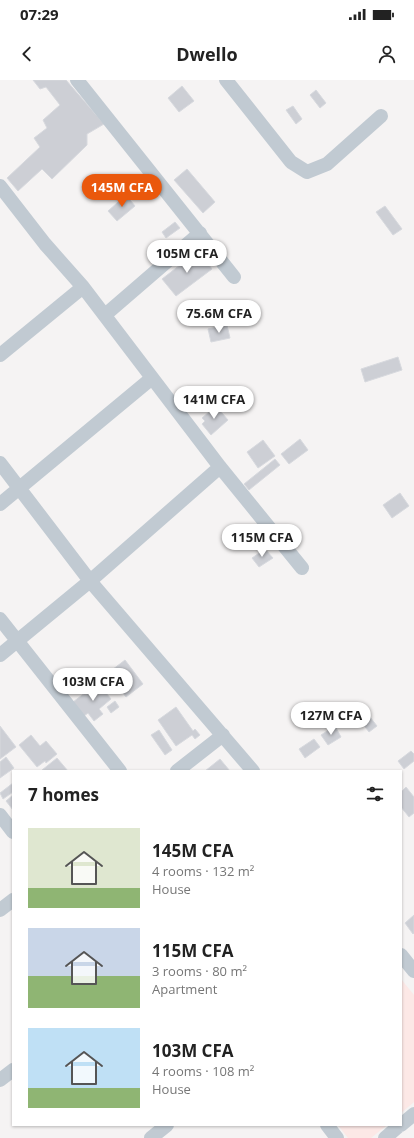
<!DOCTYPE html>
<meta charset="utf-8">
<style>
body{margin:0;font-family:"Open Sans",sans-serif;background:#f2f2f2;color:#222;height:100vh;display:flex;flex-direction:column;font-size:15px;white-space:nowrap}
*{box-sizing:border-box;margin:0}
p{font-size:13px;color:#767676}
.icon{flex:none;width:22px;height:22px;fill:none;stroke:currentColor;stroke-width:2;stroke-linecap:round;stroke-linejoin:round}
.map{position:relative;flex:1;overflow:hidden}
.sheet{position:absolute;left:12px;top:690px;width:390px;height:356px;display:flex;flex-direction:column;background:#fff;border-radius:0px;box-shadow:0 1px 3px #0004}
.sheet>*{flex:none}
.price{position:absolute;translate:-50% -34px;padding:0 9px;border-radius:14px;background:#fff;color:#222;font-size:13px;line-height:26px;filter:drop-shadow(0 1px 2px #0008)}
.price::after{content:'';position:absolute;left:50%;top:24px;width:12px;height:9px;margin-left:-6px;background:inherit;clip-path:polygon(0 0,100% 0,50% 100%)}
.price.active{background:#ea580c;color:#fff}
ul{padding:0;list-style:none}
li{display:flex;align-items:center;gap:12px;height:100px;padding:0 16px}
li span{display:grid;place-items:center;flex:none;width:112px;height:80px;border-radius:0px;color:#555}
li>.icon{margin-inline-start:auto}
span .icon{width:48px;height:48px;fill:#fffc;stroke-width:1}
li b{font-size:17px}
h2{display:flex;justify-content:space-between;align-items:center;height:48px;padding:0 16px;font-size:17px}
.status{display:flex;justify-content:space-between;align-items:center;height:28px;padding:0 20px;background:#fff;direction:ltr}
.status svg{height:11px;fill:currentColor}
header{display:flex;justify-content:space-between;align-items:center;height:52px;padding:0 16px;background:#fff;font-size:18px;font-weight:700}
.map>svg:first-child{display:block}
.medical{fill:#fce8e6}
.building{fill:#cdcfd5;stroke:#d7d9de}
.lines{fill:none;stroke-linecap:round;stroke-linejoin:round}
.street{stroke:#c1cad2;stroke-width:14}
</style>
<div class="status"><b>07:29</b><svg viewBox="0 0 49 12"><path d="M0 12V9h3v3zM5 12V6h3v6zM10 12V3h3v9zM15 12V0h3v12zM26 1h20v11H26zM47 4h2v5h-2z"/></svg></div>
<header><svg class="icon" aria-label="back" viewBox="0 0 24 24"><path d="M15 5l-7 7 7 7"/></svg>Dwello<svg class="icon" aria-label="person" viewBox="0 0 24 24"><circle cx="12" cy="8" r="4"/><path d="M4 21q1-7 8-7t8 7"/></svg></header>
<div class="map">
<svg width="414" height="1058" viewBox="0 0 414 1058">
<rect width="100%" height="100%" fill="#f5f3f3"/>
<path class="medical" d="M 401,899 L 414,915 L 414,1022 L 401,1033 Z
M 338,1045 L 387,1045 L 371,1058 L 348,1058 Z"/>
<path class="building" d="M 33,0 L 66,0 L 104,44 L 87,54 L 87,65 L 52,99 L 42,89 L 18,111 L 7,98 L 40,67 L 34,58 L 47,48 L 43,40 L 60,25 L 46,7 L 40,9 Z
M 182,6 L 194,21 L 179,32 L 168,18 Z
M 316,10 L 326,23 L 320,28 L 310,15 Z
M 293,26 L 302,39 L 296,44 L 286,30 Z
M 187,89 L 215,122 L 203,133 L 174,100 Z
M 126,115 L 135,126 L 117,141 L 108,131 Z
M 385,126 L 402,149 L 393,155 L 376,132 Z
M 175,142 L 180,148 L 166,158 L 162,152 Z
M 198,171 L 212,189 L 176,216 L 162,199 Z
M 227,245 L 230,258 L 211,262 L 208,249 Z
M 398,277 L 402,290 L 365,302 L 361,289 Z
M 216,326 L 228,340 L 211,355 L 202,344 L 205,341 L 202,338 Z
M 300,359 L 308,370 L 289,384 L 281,374 Z
M 263,360 L 275,376 L 258,388 L 247,372 Z
M 275,379 L 280,385 L 249,410 L 244,404 Z
M 400,413 L 409,426 L 392,438 L 383,425 Z
M 265,469 L 273,478 L 259,487 L 252,478 Z
M 125,580 L 143,604 L 126,617 L 108,593 Z
M 98,603 L 111,619 L 99,629 L 103,634 L 94,641 L 88,633 L 84,636 L 73,622 Z
M 115,621 L 119,627 L 111,633 L 107,627 Z
M 176,627 L 193,651 L 195,649 L 200,655 L 195,659 L 192,655 L 176,666 L 158,640 Z
M 370,637 L 377,646 L 369,652 L 362,643 Z
M 0,646 L 16,667 L 0,679 Z
M 335,646 L 341,657 L 328,665 L 321,655 Z
M 159,650 L 172,670 L 165,675 L 151,655 Z
M 31,655 L 40,666 L 46,661 L 57,674 L 46,683 L 45,681 L 37,687 L 19,665 Z
M 314,659 L 320,667 L 305,678 L 299,669 Z
M 411,671 L 414,674 L 414,681 L 404,689 L 398,681 Z
M 6,677 L 14,688 L 0,698 L 0,682 Z
M 57,678 L 68,691 L 43,691 L 42,690 Z
M 220,679 L 230,691 L 205,691 Z
M 13,703 L 13,712 L 3,719 L 0,713 Z
M 406,707 L 414,717 L 414,733 L 409,737 L 401,727 L 401,712 Z
M 13,715 L 13,730 L 6,721 Z
M 414,835 L 414,853 L 413,854 L 405,843 Z"/>
<g class="lines">
<path class="street" d="M 77,0 L 234,197
M 226,0 L 291,82 L 307,92 L 327,84 L 381,36
M 0,106 L 45,164 L 83,207 L 0,275
M 83,207 L 220,387 L 302,488
M 105,235 L 200,153
M 0,383 L 90,501 L 253,691
M 0,424 L 152,298
M 0,539 L 120,691
M 0,575 L 90,501 L 220,387
M 177,691 L 223,655
M 0,735 L 13,752
M 0,830 L 13,820
M 401,875 L 414,891
M 0,1000 L 13,990
M 327,1045 L 337,1058
M 401,1045 L 414,1034
M 151,1058 L 167,1045
M 385,1058 L 400,1045"/>
</g>
</svg>
<b class="price active" style="left:122px;top:128px">145M CFA</b>
<b class="price" style="left:187px;top:194px">105M CFA</b>
<b class="price" style="left:219px;top:254px">75.6M CFA</b>
<b class="price" style="left:214px;top:340px">141M CFA</b>
<b class="price" style="left:262px;top:478px">115M CFA</b>
<b class="price" style="left:93px;top:622px">103M CFA</b>
<b class="price" style="left:331px;top:656px">127M CFA</b>
<section class="sheet">
<h2>7 homes<svg class="icon" aria-label="filters" viewBox="0 0 24 24"><path d="M4 7h16M4 17h16"/><circle cx="9" cy="7" r="2"/><circle cx="15" cy="17" r="2"/></svg></h2>
<ul>
<li><span style="background:linear-gradient(#dfe7d0 75%,#8fb573 0)"><svg class="icon" aria-label="home" viewBox="0 0 24 24"><path d="M3 11l9-7 9 7M6 9v11h12V9"/></svg></span><div><b>145M CFA</b><p>4 rooms · 132 m²</p><p>House</p></div></li>
<li><span style="background:linear-gradient(#c9d6e8 60%,#8fb573 0)"><svg class="icon" aria-label="home" viewBox="0 0 24 24"><path d="M3 11l9-7 9 7M6 9v11h12V9"/></svg></span><div><b>115M CFA</b><p>3 rooms · 80 m²</p><p>Apartment</p></div></li>
<li><span style="background:linear-gradient(#bfe0f5 75%,#8fb573 0)"><svg class="icon" aria-label="home" viewBox="0 0 24 24"><path d="M3 11l9-7 9 7M6 9v11h12V9"/></svg></span><div><b>103M CFA</b><p>4 rooms · 108 m²</p><p>House</p></div></li>
</ul>
</section>
</div>
